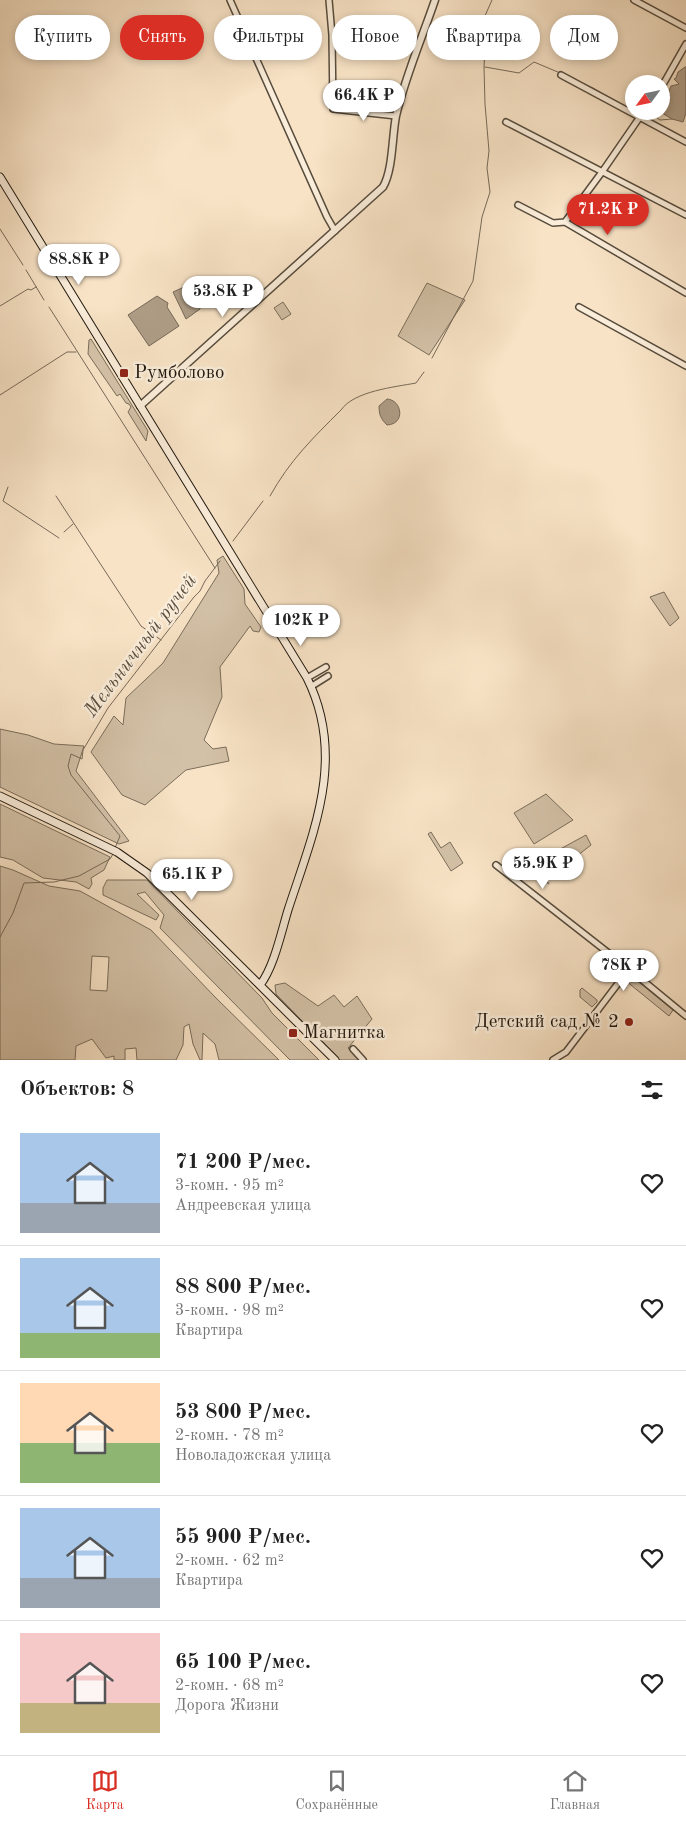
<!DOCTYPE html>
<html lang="ru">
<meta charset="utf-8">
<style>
body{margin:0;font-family:"Old Standard TT",serif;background:#f2f2f2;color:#222;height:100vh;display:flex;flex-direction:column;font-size:19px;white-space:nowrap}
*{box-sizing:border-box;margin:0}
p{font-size:16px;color:#767676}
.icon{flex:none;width:28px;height:28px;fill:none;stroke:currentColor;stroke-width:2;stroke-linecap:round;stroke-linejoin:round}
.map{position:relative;height:1060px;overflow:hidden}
.side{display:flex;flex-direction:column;background:#fff;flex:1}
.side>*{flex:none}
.banner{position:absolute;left:15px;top:15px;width:656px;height:45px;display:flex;gap:10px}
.needle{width:32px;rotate:237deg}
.tools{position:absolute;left:625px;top:75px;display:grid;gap:10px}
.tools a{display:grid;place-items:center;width:45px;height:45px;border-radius:50%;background:#fff;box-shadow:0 2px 8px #0003;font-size:25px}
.price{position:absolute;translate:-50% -42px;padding:0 11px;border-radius:18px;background:#fff;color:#222;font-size:16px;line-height:32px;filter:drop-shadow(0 1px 2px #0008)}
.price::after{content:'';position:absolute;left:50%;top:30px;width:15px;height:11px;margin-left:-8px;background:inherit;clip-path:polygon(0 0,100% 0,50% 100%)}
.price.current{background:#d93025;color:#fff}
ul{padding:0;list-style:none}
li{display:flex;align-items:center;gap:15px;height:125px;padding:0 20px}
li+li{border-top:1px solid #e0e0e0}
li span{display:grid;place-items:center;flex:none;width:140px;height:100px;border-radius:0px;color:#555}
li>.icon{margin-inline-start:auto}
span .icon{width:60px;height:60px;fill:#fffc;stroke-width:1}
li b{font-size:21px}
h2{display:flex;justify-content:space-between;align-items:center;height:60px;padding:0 20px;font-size:21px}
.tag{padding:0 18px;border-radius:22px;background:#fff;box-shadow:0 2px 8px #0003;font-size:18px;line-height:45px}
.tag.current{background:#d93025;color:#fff}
.dock{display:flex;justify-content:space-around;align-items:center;height:70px;border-top:1px solid #e0e0e0;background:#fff;font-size:14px;color:#767676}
.dock a{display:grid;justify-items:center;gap:2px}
.dock .current{color:#d93025}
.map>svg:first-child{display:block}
.green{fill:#d3c1a7;stroke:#7a6d5b;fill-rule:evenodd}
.water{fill:#af9e88;stroke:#766958}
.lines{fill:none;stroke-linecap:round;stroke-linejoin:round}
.stream{stroke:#766958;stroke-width:1}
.minor-casing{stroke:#574c3d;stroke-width:8}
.tertiary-casing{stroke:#574c3d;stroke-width:9}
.secondary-casing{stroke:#21190f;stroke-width:9}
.minor{stroke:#faedda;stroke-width:5}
.tertiary{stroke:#faedda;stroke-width:6}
.secondary{stroke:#faedda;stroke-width:7}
.poi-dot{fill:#8f2418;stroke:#faedda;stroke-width:2}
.labels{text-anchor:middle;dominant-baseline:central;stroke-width:5;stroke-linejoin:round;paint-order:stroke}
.poi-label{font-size:19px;fill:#21190f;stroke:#faedda;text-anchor:start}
.water-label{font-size:20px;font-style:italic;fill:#5a4e3f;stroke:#faedda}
</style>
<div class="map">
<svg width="686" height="1060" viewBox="0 0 686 1060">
<rect width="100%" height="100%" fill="#f8e3c6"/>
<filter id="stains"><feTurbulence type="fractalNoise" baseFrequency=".004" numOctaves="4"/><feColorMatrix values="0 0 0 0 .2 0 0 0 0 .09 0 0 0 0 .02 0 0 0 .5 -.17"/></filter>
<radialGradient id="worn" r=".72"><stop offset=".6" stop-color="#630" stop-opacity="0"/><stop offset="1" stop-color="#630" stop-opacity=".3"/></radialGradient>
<path class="green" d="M 427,283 L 465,300 L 429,355 L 398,336 Z
M 283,302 L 291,314 L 282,320 L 274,308 Z
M 91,339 L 148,431 L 146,441 L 128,412 L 131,407 L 129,404 L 126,403 L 120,394 L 117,396 L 88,354 L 89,340 Z
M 223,556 L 244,589 L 245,604 L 261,627 L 259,632 L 253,631 L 250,626 L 220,667 L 222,697 L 204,740 L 213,749 L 226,747 L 229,761 L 186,770 L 145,805 L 122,795 L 91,752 L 114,716 L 123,725 L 126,698 L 163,663 L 219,573 L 217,560 Z
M 664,592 L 679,618 L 670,626 L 650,597 Z
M 0,729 L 28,735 L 54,744 L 84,746 L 76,771 L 129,841 L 119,844 L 0,787 Z
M 546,794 L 573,820 L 534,844 L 514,813 Z
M 0,804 L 110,857 L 104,870 L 91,878 L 92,884 L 89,889 L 76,882 L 43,878 L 13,860 L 0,857 Z
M 431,832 L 441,848 L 450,842 L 463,863 L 451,871 L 428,834 Z
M 586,835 L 591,845 L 554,874 L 542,859 Z
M 515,859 L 534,863 L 549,884 Z
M 0,866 L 13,870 L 49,886 L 80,891 L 151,930 L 215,997 L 279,1060 L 219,1060 L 215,1044 L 203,1033 L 202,1060 L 200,1060 L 193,1044 L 189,1024 L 184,1027 L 183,1045 L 176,1060 L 137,1060 L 136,1048 L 125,1049 L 125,1060 L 114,1060 L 114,1056 L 106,1058 L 92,1039 L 76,1046 L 75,1060 L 0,1060 ZM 92,956 L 109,957 L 107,991 L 90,990 Z
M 107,880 L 147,880 L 262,998 L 272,1013 L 319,1060 L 290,1060 L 160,928 L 164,915 L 145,892 L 137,894 L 159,915 L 156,920 L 103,895 L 103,888 Z
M 630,975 L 673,1010 L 669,1016 L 626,981 Z
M 285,983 L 318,1006 L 334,995 L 344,1007 L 357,996 L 372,1019 L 348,1048 L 359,1060 L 340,1060 L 276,994 L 275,985 Z
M 582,988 L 597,1000 L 597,1002 L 592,1007 L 580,997 L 580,990 Z"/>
<path class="water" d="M 685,67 L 686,67 L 686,113 L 683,122 L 672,119 L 662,113 L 663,106 L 671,86 L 679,84 L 674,79 L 676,78 L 678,72 Z
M 193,283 L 200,297 L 200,309 L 186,319 L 173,292 Z
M 157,296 L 168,303 L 167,307 L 179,326 L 149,346 L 128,315 Z
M 387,399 C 402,400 406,424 387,425 C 381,419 379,415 379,406 Z"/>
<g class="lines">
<path class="stream" d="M 485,67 L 519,73 L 534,62 L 560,73
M 575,80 L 593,88 L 633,111
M 647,114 L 653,115 L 660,120 L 672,119
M 0,229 L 23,265
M 26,270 L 44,300
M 0,306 L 28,289 L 31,290 L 36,287
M 49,307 L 215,568
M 432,358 L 473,281 L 482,217 L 490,192 L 487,168 L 489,151 L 485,104 L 484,67 L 486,30 L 484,18 L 492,0
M 0,395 L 67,352 L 76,352
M 8,487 L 3,501 L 59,538
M 56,496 L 141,626 L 161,640
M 270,496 C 290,460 313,438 341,410 C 354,391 395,387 416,383 L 424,372
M 64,532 L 73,524
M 233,541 L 263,501
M 115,848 L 120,836 L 71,775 L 68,766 L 71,754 L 82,759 L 83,750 L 108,708 L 194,597 L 200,591 L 205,581 L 220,561
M 0,937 L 13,913 L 24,883 L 54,882 L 79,876 L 110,859 L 113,854"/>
<g class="minor-casing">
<path id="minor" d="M 230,0 L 327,217 L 335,231
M 329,0 L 332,35 L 333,109 L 396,116
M 634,0 L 686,28
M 561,75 L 686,142
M 661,88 L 686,44
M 506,122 L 686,215
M 518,205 L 553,223 L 565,222 L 686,293
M 565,222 L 602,172 L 644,111
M 579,307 L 686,366
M 307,678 L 326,667
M 312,686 L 328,676
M 496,865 L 629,969 L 566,1052 L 553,1060
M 629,969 L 686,1016
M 353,1049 L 363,1060"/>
</g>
<g class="tertiary-casing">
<path id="tertiary" d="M 140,406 L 383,187 C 393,170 392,137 396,116 C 405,77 422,38 435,0"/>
</g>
<g class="secondary-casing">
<path id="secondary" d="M 0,177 L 307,678 C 347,758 313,833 288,910 C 281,933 274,967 260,985
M 0,796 L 117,852 L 147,873 L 335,1060"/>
</g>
<use href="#minor" class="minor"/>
<use href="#tertiary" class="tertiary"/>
<use href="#secondary" class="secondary"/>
</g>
<g class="poi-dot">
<rect x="119" y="368" width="10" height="10" rx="2.5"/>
<circle cx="629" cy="1022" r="5"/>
<rect x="288" y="1028" width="10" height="10" rx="2.5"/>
</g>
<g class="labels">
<g class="poi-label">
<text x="134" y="373">Румболово</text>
<text x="619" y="1022" text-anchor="end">Детский сад № 2</text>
<text x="303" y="1033">Магнитка</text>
</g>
<g class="water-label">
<text transform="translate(141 646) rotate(-53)">Мельничный ручей</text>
</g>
</g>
<rect width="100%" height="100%" filter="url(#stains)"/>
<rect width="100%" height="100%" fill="url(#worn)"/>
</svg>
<div class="tools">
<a><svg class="needle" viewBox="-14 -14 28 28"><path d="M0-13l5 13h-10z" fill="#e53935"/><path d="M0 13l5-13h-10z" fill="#767676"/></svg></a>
</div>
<b class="price" style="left:364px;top:122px">66.4K ₽</b>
<b class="price current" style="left:608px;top:236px">71.2K ₽</b>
<b class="price" style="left:79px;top:286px">88.8K ₽</b>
<b class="price" style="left:223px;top:318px">53.8K ₽</b>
<b class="price" style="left:301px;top:647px">102K ₽</b>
<b class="price" style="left:543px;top:890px">55.9K ₽</b>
<b class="price" style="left:192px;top:901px">65.1K ₽</b>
<b class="price" style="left:624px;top:992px">78K ₽</b>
<div class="banner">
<a class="tag">Купить</a>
<a class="tag current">Снять</a>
<a class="tag">Фильтры</a>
<a class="tag">Новое</a>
<a class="tag">Квартира</a>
<a class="tag">Дом</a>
</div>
</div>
<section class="side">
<h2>Объектов: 8<svg class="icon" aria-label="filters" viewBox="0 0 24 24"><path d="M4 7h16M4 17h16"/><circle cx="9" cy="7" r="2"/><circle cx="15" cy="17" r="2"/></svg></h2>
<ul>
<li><span style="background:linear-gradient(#a9c7e8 70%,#9aa5b1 0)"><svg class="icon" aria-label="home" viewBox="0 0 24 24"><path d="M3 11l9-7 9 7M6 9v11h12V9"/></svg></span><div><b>71 200 ₽/мес.</b><p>3-комн. · 95 m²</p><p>Андреевская улица</p></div><svg class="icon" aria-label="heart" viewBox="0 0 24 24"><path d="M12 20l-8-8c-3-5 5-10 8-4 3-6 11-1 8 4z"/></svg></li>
<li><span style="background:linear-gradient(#a9c7e8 75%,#8fb573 0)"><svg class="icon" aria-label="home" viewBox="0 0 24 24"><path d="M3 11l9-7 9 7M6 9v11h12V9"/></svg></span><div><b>88 800 ₽/мес.</b><p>3-комн. · 98 m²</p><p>Квартира</p></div><svg class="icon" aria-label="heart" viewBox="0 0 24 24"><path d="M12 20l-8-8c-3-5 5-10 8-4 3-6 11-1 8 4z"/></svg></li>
<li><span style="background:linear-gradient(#ffd9b3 60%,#8fb573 0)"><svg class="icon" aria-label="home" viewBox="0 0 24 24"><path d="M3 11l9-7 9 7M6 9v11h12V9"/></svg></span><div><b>53 800 ₽/мес.</b><p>2-комн. · 78 m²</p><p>Новоладожская улица</p></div><svg class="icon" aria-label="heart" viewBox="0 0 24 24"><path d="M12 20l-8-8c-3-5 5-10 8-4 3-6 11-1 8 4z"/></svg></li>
<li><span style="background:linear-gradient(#a9c7e8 70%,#9aa5b1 0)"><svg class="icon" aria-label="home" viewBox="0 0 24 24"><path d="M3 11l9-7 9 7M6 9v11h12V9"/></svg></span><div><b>55 900 ₽/мес.</b><p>2-комн. · 62 m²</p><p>Квартира</p></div><svg class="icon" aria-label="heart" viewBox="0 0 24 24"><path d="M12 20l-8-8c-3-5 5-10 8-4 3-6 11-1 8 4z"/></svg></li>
<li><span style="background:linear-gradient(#f6c9c9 70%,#c2b280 0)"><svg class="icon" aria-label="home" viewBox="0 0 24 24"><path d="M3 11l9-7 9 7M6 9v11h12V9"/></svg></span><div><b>65 100 ₽/мес.</b><p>2-комн. · 68 m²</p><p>Дорога Жизни</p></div><svg class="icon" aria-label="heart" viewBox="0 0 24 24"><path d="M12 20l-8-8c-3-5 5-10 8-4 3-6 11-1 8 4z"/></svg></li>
</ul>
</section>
<nav class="dock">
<a class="current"><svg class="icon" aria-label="map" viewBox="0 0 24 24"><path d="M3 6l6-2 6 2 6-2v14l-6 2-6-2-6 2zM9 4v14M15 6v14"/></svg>Карта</a>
<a><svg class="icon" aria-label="saved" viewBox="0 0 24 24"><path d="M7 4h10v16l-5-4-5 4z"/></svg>Сохранённые</a>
<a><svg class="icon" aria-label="home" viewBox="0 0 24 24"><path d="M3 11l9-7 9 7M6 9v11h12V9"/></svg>Главная</a>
</nav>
